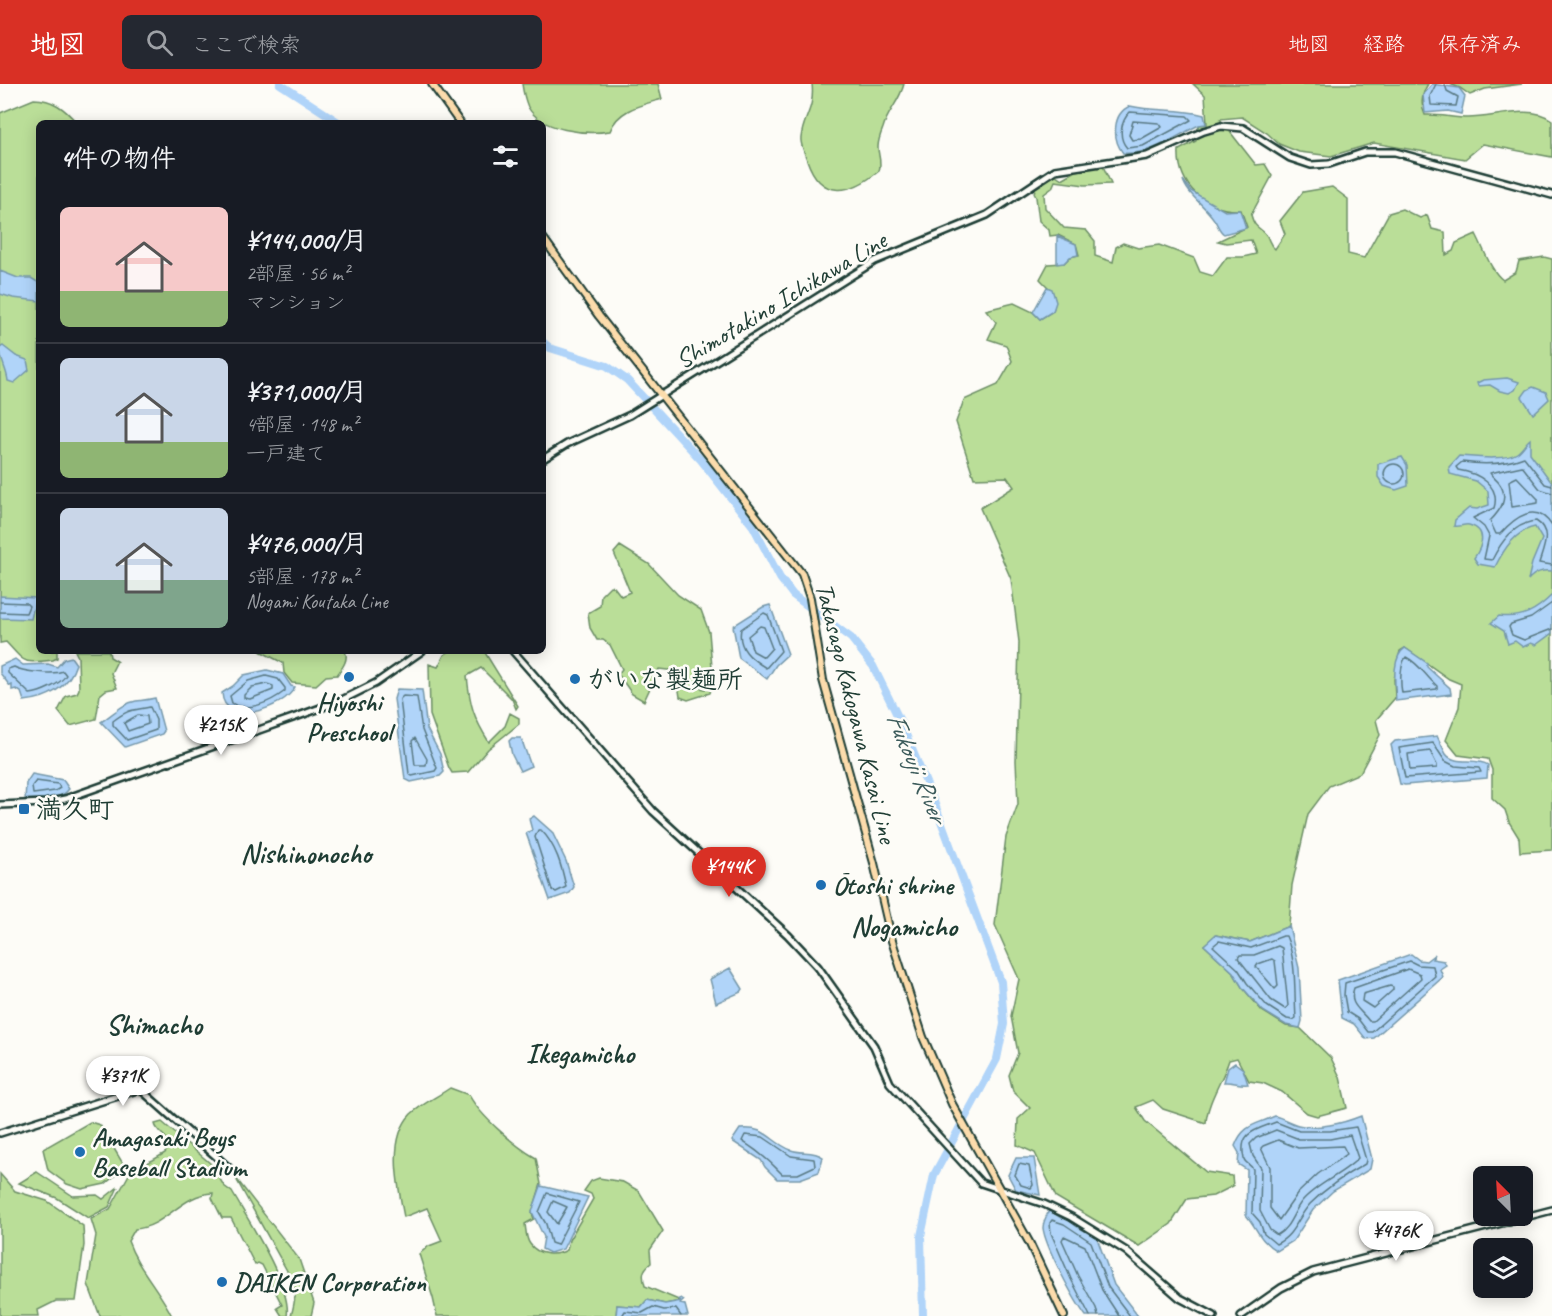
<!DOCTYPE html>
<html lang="ja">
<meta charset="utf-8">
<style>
body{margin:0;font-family:Caveat,"Klee One",sans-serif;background:#242831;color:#f1f3f6;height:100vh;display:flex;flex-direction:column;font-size:22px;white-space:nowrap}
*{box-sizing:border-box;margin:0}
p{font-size:20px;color:#9ea1a6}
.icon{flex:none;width:33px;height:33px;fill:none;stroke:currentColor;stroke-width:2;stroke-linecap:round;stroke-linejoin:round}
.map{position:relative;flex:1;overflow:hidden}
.panel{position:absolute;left:36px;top:36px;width:510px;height:534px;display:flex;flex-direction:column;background:#171b24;border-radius:9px;box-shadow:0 3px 15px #0003}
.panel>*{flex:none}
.needle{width:39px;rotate:336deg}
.controls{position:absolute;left:1473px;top:1082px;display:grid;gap:12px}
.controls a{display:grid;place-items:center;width:60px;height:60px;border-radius:9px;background:#171b24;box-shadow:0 3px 15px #0003;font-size:30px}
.price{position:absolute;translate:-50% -51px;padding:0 14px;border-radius:21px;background:#fff;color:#222;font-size:20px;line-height:39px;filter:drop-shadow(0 2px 3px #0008)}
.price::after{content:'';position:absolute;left:50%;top:36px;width:18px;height:14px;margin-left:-9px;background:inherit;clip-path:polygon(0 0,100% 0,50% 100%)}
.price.selected{background:#d93025;color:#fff}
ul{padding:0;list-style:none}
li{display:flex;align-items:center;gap:18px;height:150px;padding:0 24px}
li+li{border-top:2px solid #363941}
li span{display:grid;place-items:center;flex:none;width:168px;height:120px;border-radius:9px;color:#555}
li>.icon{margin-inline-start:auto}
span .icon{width:72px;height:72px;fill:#fffc;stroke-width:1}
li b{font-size:26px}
h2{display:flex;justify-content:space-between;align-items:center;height:72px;padding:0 24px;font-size:26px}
header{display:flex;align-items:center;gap:36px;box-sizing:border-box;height:84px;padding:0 30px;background:#d93025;color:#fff}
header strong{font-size:28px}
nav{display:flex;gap:33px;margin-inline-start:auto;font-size:21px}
.search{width:420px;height:54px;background:#242831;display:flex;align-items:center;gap:15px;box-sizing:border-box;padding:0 21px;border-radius:9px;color:#9ea1a6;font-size:22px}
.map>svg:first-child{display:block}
.green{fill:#bade98;stroke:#6c8e66;stroke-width:1.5}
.water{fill:#b0d4f9;stroke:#7698aa;stroke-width:1.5}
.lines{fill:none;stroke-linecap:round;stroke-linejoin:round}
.shore{stroke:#597983;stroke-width:1.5}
.river{stroke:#b0d4f9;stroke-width:8}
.secondary-casing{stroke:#1f3d34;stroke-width:10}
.primary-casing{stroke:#1f3d34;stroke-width:10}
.secondary{stroke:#fdfcf7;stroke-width:5}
.primary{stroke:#fcdcac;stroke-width:6}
.poi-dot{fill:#1f6fb2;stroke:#fdfcf7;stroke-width:2}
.labels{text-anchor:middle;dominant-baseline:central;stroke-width:5;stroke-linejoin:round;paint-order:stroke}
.street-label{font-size:26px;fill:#1f3d34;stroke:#fdfcf7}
.poi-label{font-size:26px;font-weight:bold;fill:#1f3d34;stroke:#fdfcf7;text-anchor:start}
.water-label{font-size:27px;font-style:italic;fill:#3c5b5b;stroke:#fdfcf7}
.quarter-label{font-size:28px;font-weight:bold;fill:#1f3d34;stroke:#fdfcf7}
</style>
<header>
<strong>地図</strong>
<div class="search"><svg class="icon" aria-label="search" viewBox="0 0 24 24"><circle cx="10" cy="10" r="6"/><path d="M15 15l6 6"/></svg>ここで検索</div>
<nav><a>地図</a><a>経路</a><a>保存済み</a></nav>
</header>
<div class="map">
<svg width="1552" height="1232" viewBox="0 0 1552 1232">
<rect width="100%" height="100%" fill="#fdfcf7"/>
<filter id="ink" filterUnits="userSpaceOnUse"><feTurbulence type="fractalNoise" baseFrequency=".0167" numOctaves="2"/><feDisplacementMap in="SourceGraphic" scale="12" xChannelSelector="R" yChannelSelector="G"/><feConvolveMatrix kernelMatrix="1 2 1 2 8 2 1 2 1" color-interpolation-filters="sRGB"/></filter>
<g filter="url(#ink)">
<path class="green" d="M 522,0 L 658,0 L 662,15 C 642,21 618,25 610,47 C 586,51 541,47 528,23 C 525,16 523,7 522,0 Z
M 812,0 L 904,0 C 899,19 888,26 883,44 C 881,49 878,57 878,63 C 878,72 882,77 879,87 C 851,110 821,117 807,76 C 805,70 800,60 801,54 C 803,33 815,26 812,0 Z
M 1193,0 L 1428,0 C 1422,9 1420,21 1425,31 C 1440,30 1453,34 1468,34 C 1495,34 1529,20 1552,36 L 1552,73 L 1483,60 L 1465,75 L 1374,59 L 1331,72 L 1299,68 L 1279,60 L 1267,49 L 1242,33 L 1220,35 L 1256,81 L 1265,80 L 1272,92 L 1251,131 C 1255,146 1260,142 1267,152 C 1270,158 1269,160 1275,165 L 1285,150 L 1280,137 L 1303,108 L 1332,103 L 1348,115 L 1348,170 L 1364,174 L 1389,129 L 1402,125 L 1420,134 L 1427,131 L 1432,145 L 1445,148 L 1446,171 L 1453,167 L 1456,159 L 1476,150 C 1484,165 1490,186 1503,196 L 1516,188 L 1519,177 L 1544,173 L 1552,175 L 1552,766 L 1520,768 L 1519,754 L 1509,738 L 1505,726 L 1492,714 L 1492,686 L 1488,675 L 1458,671 L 1446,656 L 1459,623 L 1461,600 L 1449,595 L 1405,564 L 1400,567 L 1394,595 L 1395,614 L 1376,636 L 1380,651 L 1360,689 L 1329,702 L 1308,730 L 1292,801 L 1289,842 L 1250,858 L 1216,851 L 1204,861 L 1233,888 L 1242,903 L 1262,927 L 1286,942 L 1300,944 L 1331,974 L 1340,993 L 1347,1024 L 1317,1032 L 1307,1029 L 1282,1008 L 1263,999 L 1249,997 L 1237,974 L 1229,976 C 1223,996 1207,1018 1206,1039 L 1163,1025 L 1153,1016 L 1136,1023 L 1145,1037 L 1206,1088 L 1232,1092 L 1233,1102 L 1213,1112 L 1187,1115 L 1171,1140 L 1139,1162 L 1056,1113 L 1035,1069 L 1017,1061 L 1018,1035 L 1030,1024 L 1013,1007 L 1009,991 L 1018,969 L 1011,932 L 1019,895 L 995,841 L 1006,753 L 1018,720 L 1016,677 L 1019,558 L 1011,495 L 980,424 L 1014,403 L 1007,393 L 974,394 L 956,338 L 964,316 L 998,301 L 1012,277 L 1006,261 L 988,255 L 996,238 L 986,226 L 1014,219 L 1033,228 L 1040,235 L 1053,227 C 1058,208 1051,207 1040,195 L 1048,180 L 1064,179 L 1070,173 L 1079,171 L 1076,160 L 1058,151 L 1050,152 L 1049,146 L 1039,137 L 1036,113 L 1034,109 L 1036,101 L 1056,91 L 1062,95 L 1076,87 L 1103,82 L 1111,100 L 1085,101 L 1055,97 L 1052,104 L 1044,110 L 1045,124 L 1064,144 L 1086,146 L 1095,157 L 1095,172 L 1113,178 L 1116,163 L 1123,159 L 1138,164 L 1159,161 L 1194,174 L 1200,188 L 1213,192 L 1227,173 L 1243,173 L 1256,170 L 1251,156 L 1226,159 L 1218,157 L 1247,143 L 1241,126 C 1206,128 1177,101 1179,66 L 1196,57 L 1199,41 L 1207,40 L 1205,11 Z
M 1450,0 L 1522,0 L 1485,5 L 1470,11 L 1460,4 Z
M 34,15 C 53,15 65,25 77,39 L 39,39 L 39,567 L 57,567 L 57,574 L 53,576 C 21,580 26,579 6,558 L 0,559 L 0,29 Z
M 620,462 L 649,480 L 678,511 L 701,526 L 709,548 L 712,583 L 707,591 L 698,597 L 700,604 L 711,606 L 710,609 L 688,616 L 680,613 L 676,587 L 659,585 L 644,617 L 632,610 L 618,590 L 622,585 L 610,561 L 603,556 L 597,556 L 590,544 L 588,529 L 600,522 L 601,511 L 610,502 L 614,503 L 621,512 L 630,508 L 614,469 Z
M 75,567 L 109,567 L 110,573 L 117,577 L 111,589 L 117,604 L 106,606 L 100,611 L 96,635 L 70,642 L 58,627 L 66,612 L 77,609 L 79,605 L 78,573 Z
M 260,567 L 345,567 C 349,576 342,584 337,591 L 326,592 L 316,601 L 292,599 L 284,589 L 283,579 Z
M 450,567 L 484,567 L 518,622 L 516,625 L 512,615 L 481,584 L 467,592 C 470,621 473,633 489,658 L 505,642 L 510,629 L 519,634 L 519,640 L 488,665 L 468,688 L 452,689 L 449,684 L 430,631 L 429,580 L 438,583 L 444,571 Z
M 450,1004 L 469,1011 C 480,1032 515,1062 536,1074 L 541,1100 L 532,1129 L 534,1135 L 525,1140 C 526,1146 526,1155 530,1160 C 538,1172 556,1172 567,1166 L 569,1156 L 593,1115 L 591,1110 L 584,1107 L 591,1097 L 599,1094 L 623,1098 L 639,1107 L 663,1147 L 650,1166 L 651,1179 C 642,1186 642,1191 645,1202 L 681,1217 L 665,1220 L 647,1216 L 641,1223 L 617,1221 L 616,1232 L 437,1232 L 433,1214 L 419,1170 L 429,1162 L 442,1157 L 427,1124 L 404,1133 C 398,1102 387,1055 411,1030 C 423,1019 437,1013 450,1004 Z
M 90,1038 L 100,1041 L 125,1083 L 105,1100 L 82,1105 L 67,1100 L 48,1086 L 43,1065 Z
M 162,1038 L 211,1080 L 224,1102 L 232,1108 C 248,1136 292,1202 287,1232 L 282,1232 L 277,1224 L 282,1221 L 262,1181 L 258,1179 L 255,1181 L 231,1134 L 222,1134 L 212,1114 L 213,1109 C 181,1110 166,1143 135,1145 L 128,1157 C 138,1185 159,1205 172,1232 L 100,1232 L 88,1200 L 96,1151 L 91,1135 L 110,1125 L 132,1085 L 153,1076 L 165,1069 L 170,1061 C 168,1052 157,1049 155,1040 Z
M 37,1088 L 73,1112 L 97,1111 L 103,1115 L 118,1103 L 109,1123 L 88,1134 L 57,1114 L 19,1099 Z
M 0,1090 L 15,1107 L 47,1117 L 83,1142 L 84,1161 L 76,1217 L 56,1217 L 38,1226 L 39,1232 L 0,1232 Z
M 235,1093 L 299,1175 L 314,1219 L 311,1232 L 291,1232 C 295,1218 297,1208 291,1194 Z"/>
<path class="water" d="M 1432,0 L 1459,4 L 1465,12 L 1461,30 L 1448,27 L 1425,29 L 1423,11 Z
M 1130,22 C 1155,28 1179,24 1204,31 L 1206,40 L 1199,41 C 1176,52 1150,72 1123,69 C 1112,55 1112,30 1130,22 Z
M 1183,96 L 1191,107 L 1225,127 L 1240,126 L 1246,144 L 1224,150 C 1218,146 1218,140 1213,134 C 1204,121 1187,110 1183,96 Z
M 1057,152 L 1076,160 L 1078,171 L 1070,173 L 1064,179 L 1057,180 Z
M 0,187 L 18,194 L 31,194 L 39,199 L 39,217 L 13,214 L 0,210 Z
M 1047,203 L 1052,205 L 1056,218 L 1053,227 L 1040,235 L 1033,228 Z
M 3,262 L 16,272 L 27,276 L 29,286 L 14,299 L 8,297 C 7,285 0,277 0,264 Z
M 1507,294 L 1519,298 L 1515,306 L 1509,309 L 1500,307 L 1490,301 L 1478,302 L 1477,299 L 1483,296 Z
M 1533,303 L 1546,308 L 1549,315 L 1533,330 L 1522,313 L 1527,306 Z
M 1530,355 L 1530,369 L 1552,399 L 1552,487 C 1542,486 1535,488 1528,496 L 1532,479 L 1542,455 L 1535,443 C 1515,447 1504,465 1495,483 L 1478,480 L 1474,474 C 1482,463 1488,446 1469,441 C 1464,440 1460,443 1454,442 L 1455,436 L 1469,424 L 1477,425 L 1489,421 L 1488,407 L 1476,397 L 1450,390 L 1449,383 L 1459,372 C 1474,373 1505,377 1517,369 C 1523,365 1526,358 1530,355 Z
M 1402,373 L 1407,381 L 1408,402 L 1396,406 L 1384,402 L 1378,393 L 1378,380 Z
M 1552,511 L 1552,549 L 1536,561 L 1531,559 L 1523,563 L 1515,557 L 1508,560 L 1504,547 L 1491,539 L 1499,532 C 1522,535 1536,527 1552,511 Z
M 0,512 L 36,514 L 31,535 L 0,534 Z
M 770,521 L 788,570 L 776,581 L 767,595 L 739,574 L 733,542 L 763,523 Z
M 1405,564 L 1427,579 L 1427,583 L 1450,604 L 1451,610 L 1396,617 C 1395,602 1391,573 1405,564 Z
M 71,573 L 76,580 C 69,603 48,615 24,617 L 21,608 L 16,605 L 12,606 L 12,601 L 10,602 L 0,589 L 0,582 L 15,575 L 23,581 L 48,580 L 57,583 L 64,575 Z
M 267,586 L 283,590 L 291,602 L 295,603 C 285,624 224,645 222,609 L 233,602 L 244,591 Z
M 397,605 L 422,606 L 427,645 L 440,670 L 444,688 L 440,692 L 411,698 L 405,695 L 394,615 Z
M 155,614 L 164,647 L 162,650 L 125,663 L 101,638 C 112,631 123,619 136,617 C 144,616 147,616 155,614 Z
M 1437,652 C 1440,658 1443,664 1446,670 C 1455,682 1476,673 1488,681 L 1487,694 L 1405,701 L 1400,700 L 1391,661 L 1395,657 Z
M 512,654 L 521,654 L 531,682 L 520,687 L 512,671 L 509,657 Z
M 32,690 L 63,696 L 69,705 C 60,717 39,716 25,717 L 26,699 Z
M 534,732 L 552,748 L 566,777 L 574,803 L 570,809 L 550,816 L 526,749 L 532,746 L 529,735 Z
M 1289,842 L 1299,884 L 1302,937 L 1300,944 L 1286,941 L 1263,927 L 1242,903 L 1233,888 L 1204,861 L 1215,851 L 1250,858 Z
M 1411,870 L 1419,876 L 1426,877 L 1435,870 L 1432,875 L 1444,877 L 1446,881 L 1440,885 L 1443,893 L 1374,954 L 1366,955 L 1354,940 L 1342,934 L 1338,896 Z
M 730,884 L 743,905 L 741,908 L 716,919 L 710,895 Z
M 1235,979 L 1243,985 L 1248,1000 C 1238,1001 1232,997 1224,998 L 1228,984 Z
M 1275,1032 C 1283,1034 1290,1039 1298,1041 C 1316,1046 1344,1039 1361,1032 L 1372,1075 L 1370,1085 L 1333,1107 L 1313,1126 L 1293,1157 L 1277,1167 C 1259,1157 1258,1145 1246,1131 L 1247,1086 L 1238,1080 L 1239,1069 L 1235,1062 C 1243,1040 1256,1041 1275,1032 Z
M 740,1045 C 767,1042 770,1058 791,1066 C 802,1070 813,1066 823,1073 L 819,1088 L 800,1095 L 777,1095 L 765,1083 L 761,1076 L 732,1057 Z
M 1016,1074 L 1034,1074 L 1040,1111 L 1016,1106 L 1008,1091 Z
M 541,1102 L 588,1113 L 563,1165 L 550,1169 L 542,1165 L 544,1153 L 532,1128 Z
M 1049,1126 L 1061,1134 L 1066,1134 L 1076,1142 L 1097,1154 L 1114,1201 L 1138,1232 L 1086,1232 C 1074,1216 1045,1162 1043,1144 C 1043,1137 1047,1132 1049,1126 Z
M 681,1214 L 684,1216 L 680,1220 L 685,1221 L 688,1232 L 616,1232 L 617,1221 L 641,1223 L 647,1216 L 665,1220 L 681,1217 L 679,1215 Z"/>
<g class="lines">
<path class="shore" d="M 1436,0 L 1430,12 L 1431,21 L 1456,22 L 1458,13 L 1447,7 L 1445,0
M 1130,28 L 1187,32 L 1191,36 L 1143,62 L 1127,64 C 1118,54 1120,38 1130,28 Z
M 1133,37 L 1159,39 L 1162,43 L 1141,55 L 1132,56 L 1129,51 Z
M1384 390a10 10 0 1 1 20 0a10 10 0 1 1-20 0Z
M 1517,393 L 1538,415 L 1538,419 L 1512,423 L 1509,397 Z
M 1552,402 L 1545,400 L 1524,373 C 1504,381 1483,381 1462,378 L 1456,383 L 1458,386 C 1478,389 1501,401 1494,424 L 1473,434 L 1484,443 L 1489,452 L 1484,475 L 1492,476 C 1501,458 1514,439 1536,437 C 1552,447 1544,463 1539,479 L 1552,481
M 1552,409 L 1540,405 L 1522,382 L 1490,389 C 1492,393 1496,395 1499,399 C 1510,414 1500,427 1490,437 L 1496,450 L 1500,450 C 1515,433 1536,417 1552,442
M 0,518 L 26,519 L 29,522 L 26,529 L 0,528
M 1552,519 L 1531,534 L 1511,540 L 1509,543 L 1512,551 L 1524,556 L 1552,545
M 764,529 L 768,531 L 781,567 L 766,584 C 751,575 737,564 741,545 Z
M 760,542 L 764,543 L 772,564 L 764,573 L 753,567 L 748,552 Z
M 1406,573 C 1420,580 1425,592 1437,602 L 1437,605 L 1402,609 C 1400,598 1400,581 1406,573 Z
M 14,583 C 23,588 54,591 63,587 L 66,591 C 61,600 40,609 30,610 L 8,589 L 8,585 Z
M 266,592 L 278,595 L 285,604 L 285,607 C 271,618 247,629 232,619 L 230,612 L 248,597 Z
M 267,600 L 273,602 L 273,606 L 250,615 L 244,614 L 244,611 L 252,603 Z
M 403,612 L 417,613 L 422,646 L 437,684 L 435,687 L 412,692 L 409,690 L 400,615 Z
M 150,623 L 156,636 L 156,646 L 127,656 L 113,641 L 113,637 C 130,624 132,627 150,623 Z
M 138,631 L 147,632 L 148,640 L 128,647 L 124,639 Z
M 415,654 L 427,675 L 426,681 L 415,681 L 412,657 Z
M 1433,659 L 1445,677 L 1455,682 L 1479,684 L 1481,688 L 1405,694 L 1399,664 Z
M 1430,667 L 1437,681 L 1437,684 L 1410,686 L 1408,670 Z
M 36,697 L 58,700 L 60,704 L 55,707 L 33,710 L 32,702 Z
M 538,746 L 541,746 C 556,761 562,783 566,803 L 556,808 L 552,806 L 535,753 Z
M 1283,852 L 1286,852 C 1297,877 1294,908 1296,934 L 1293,936 L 1287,935 L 1267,922 L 1247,899 L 1238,885 L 1213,862 L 1219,857 L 1251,864 Z
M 1278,862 L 1282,864 L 1288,922 L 1285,925 L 1271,916 L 1238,874 L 1240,871 L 1254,871 Z
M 1272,875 L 1275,877 L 1278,902 L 1275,905 L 1256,883 L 1258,880 Z
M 1410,877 L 1418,881 L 1433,882 L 1435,892 L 1372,948 L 1368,948 L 1358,935 L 1347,928 L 1344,911 L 1345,899 Z
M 1408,885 L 1420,890 L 1421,894 L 1373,937 L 1369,937 C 1360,925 1348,921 1354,904 Z
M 1390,902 L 1393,903 L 1393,906 L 1373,924 L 1362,917 L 1363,910 Z
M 1276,1038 L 1299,1047 L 1330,1047 L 1356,1043 L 1366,1076 L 1365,1080 C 1345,1091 1326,1104 1310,1120 C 1297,1134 1295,1151 1276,1160 L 1264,1150 L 1260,1138 L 1252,1129 L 1253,1085 C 1251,1081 1245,1079 1244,1075 C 1238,1048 1255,1046 1276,1038 Z
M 1276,1046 L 1299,1055 L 1330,1055 L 1350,1051 L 1358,1074 C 1347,1088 1317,1099 1302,1117 C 1293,1128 1290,1144 1277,1151 L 1270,1146 L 1260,1127 L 1261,1084 L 1253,1072 L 1250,1060 L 1256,1054 Z
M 745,1051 L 763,1053 L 791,1072 L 814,1075 L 815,1082 L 798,1090 L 782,1090 C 769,1076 758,1067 742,1057 Z
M 1278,1056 L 1298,1064 L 1343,1062 L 1347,1070 L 1318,1090 L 1298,1109 L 1279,1136 L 1270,1124 L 1270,1083 L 1261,1064 L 1263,1062 Z
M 1019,1080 L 1029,1082 L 1033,1101 L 1031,1104 L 1021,1101 L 1015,1091 Z
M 547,1109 L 579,1118 L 557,1161 L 551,1159 L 546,1140 L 539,1128 Z
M 553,1117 L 567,1123 L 557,1140 L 548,1128 Z
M 622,1232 L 625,1227 L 642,1229 L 653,1223 L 664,1226 L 676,1225 L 681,1232
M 1090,1232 L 1071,1195 L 1051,1149 L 1050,1139 L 1052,1136 L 1064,1140 L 1091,1158 L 1108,1203 L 1130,1232
M 1098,1232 L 1096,1224 L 1078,1192 L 1062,1156 L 1064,1152 L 1085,1162 L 1102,1206 L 1119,1232"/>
<path class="river" d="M 280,0 L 340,39
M 543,258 L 550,264 L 607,282 L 627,296 L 701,376 L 753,442 L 780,494 L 793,511 L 851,554 L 873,582 L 902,641 L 934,718 L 1001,898 L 1004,940 L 997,975 L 934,1091 L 921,1152 L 923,1232"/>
<g class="secondary-casing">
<path id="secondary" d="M 543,375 L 567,360 L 630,331 L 875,177 L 987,131 L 1055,86 L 1147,72 L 1204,47 L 1221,42 L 1243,44 L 1290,74 L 1311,81 L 1329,80 L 1365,68 L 1395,68 L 1552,111
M 513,567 L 653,727 L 788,851 L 818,883 L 874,962 L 890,999 L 981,1099 L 1044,1120 L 1071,1133 L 1126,1167 L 1180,1214 L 1214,1232
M 0,721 L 45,719 L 65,715 L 304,630 L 342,616 L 376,599 L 422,567
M 0,1049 L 140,1005 L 228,1083
M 1241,1232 L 1281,1204 L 1313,1188 L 1552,1126"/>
</g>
<g class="primary-casing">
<path id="primary" d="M 432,0 L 460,39
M 543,154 L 599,232 L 802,490 L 810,514 L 823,596 L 874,779 L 892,857 L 923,953 L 952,1020 L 1029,1158 L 1064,1232"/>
</g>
<use href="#secondary" class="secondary"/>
<use href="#primary" class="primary"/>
</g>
</g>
<g class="poi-dot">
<circle cx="349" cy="593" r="6"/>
<circle cx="575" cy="595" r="6"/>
<rect x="18" y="719" width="12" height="12" rx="3"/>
<circle cx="821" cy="801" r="6"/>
<circle cx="80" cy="1068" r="6"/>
<circle cx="222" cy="1198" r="6"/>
</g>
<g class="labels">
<g class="street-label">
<text transform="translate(781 216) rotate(-31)">Shimotakino Ichikawa Line</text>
<text transform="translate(856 629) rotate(76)">Takasago Kakogawa Kasai Line</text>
</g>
<g class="poi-label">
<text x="587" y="595">がいな製麺所</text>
<text x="349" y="618" text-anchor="middle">Hiyoshi<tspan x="349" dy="30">Preschool</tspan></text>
<text x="36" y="725">満久町</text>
<text x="833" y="801">Ōtoshi shrine</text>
<text x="92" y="1053">Amagasaki Boys<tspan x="92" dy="30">Baseball Stadium</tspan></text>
<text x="234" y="1198">DAIKEN Corporation</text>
</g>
<g class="water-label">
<text transform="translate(917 683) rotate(67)">Fukouji River</text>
</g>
<g class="quarter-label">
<text x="306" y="769">Nishinonocho</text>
<text x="904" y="842">Nogamicho</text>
<text x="154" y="940">Shimacho</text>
<text x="580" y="969">Ikegamicho</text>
</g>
</g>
</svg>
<div class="controls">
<a><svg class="needle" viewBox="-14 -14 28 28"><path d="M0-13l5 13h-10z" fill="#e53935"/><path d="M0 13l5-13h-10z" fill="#9ea1a6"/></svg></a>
<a><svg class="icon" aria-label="layers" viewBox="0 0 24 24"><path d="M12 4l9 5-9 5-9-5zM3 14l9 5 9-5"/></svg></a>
</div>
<b class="price" style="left:221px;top:672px">¥215K</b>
<b class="price selected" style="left:729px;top:814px">¥144K</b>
<b class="price" style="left:123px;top:1023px">¥371K</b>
<b class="price" style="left:1396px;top:1178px">¥476K</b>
<section class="panel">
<h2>4件の物件<svg class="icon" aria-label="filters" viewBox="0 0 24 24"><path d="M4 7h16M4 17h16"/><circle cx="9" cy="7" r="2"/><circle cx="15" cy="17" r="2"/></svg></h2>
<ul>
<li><span style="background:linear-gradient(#f6c9c9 70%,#8fb573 0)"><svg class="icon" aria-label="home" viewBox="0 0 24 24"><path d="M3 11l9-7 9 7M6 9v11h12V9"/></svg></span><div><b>¥144,000/月</b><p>2部屋 · 56 m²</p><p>マンション</p></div></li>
<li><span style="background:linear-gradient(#c9d6e8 70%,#8fb573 0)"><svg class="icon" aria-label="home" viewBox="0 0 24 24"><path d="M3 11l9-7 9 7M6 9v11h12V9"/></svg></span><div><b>¥371,000/月</b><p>4部屋 · 148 m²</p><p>一戸建て</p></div></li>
<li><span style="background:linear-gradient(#c9d6e8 60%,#7fa58c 0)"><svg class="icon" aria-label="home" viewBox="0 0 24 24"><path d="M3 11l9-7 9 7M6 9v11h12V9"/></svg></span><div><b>¥476,000/月</b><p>5部屋 · 178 m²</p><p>Nogami Koutaka Line</p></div></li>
</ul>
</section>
</div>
